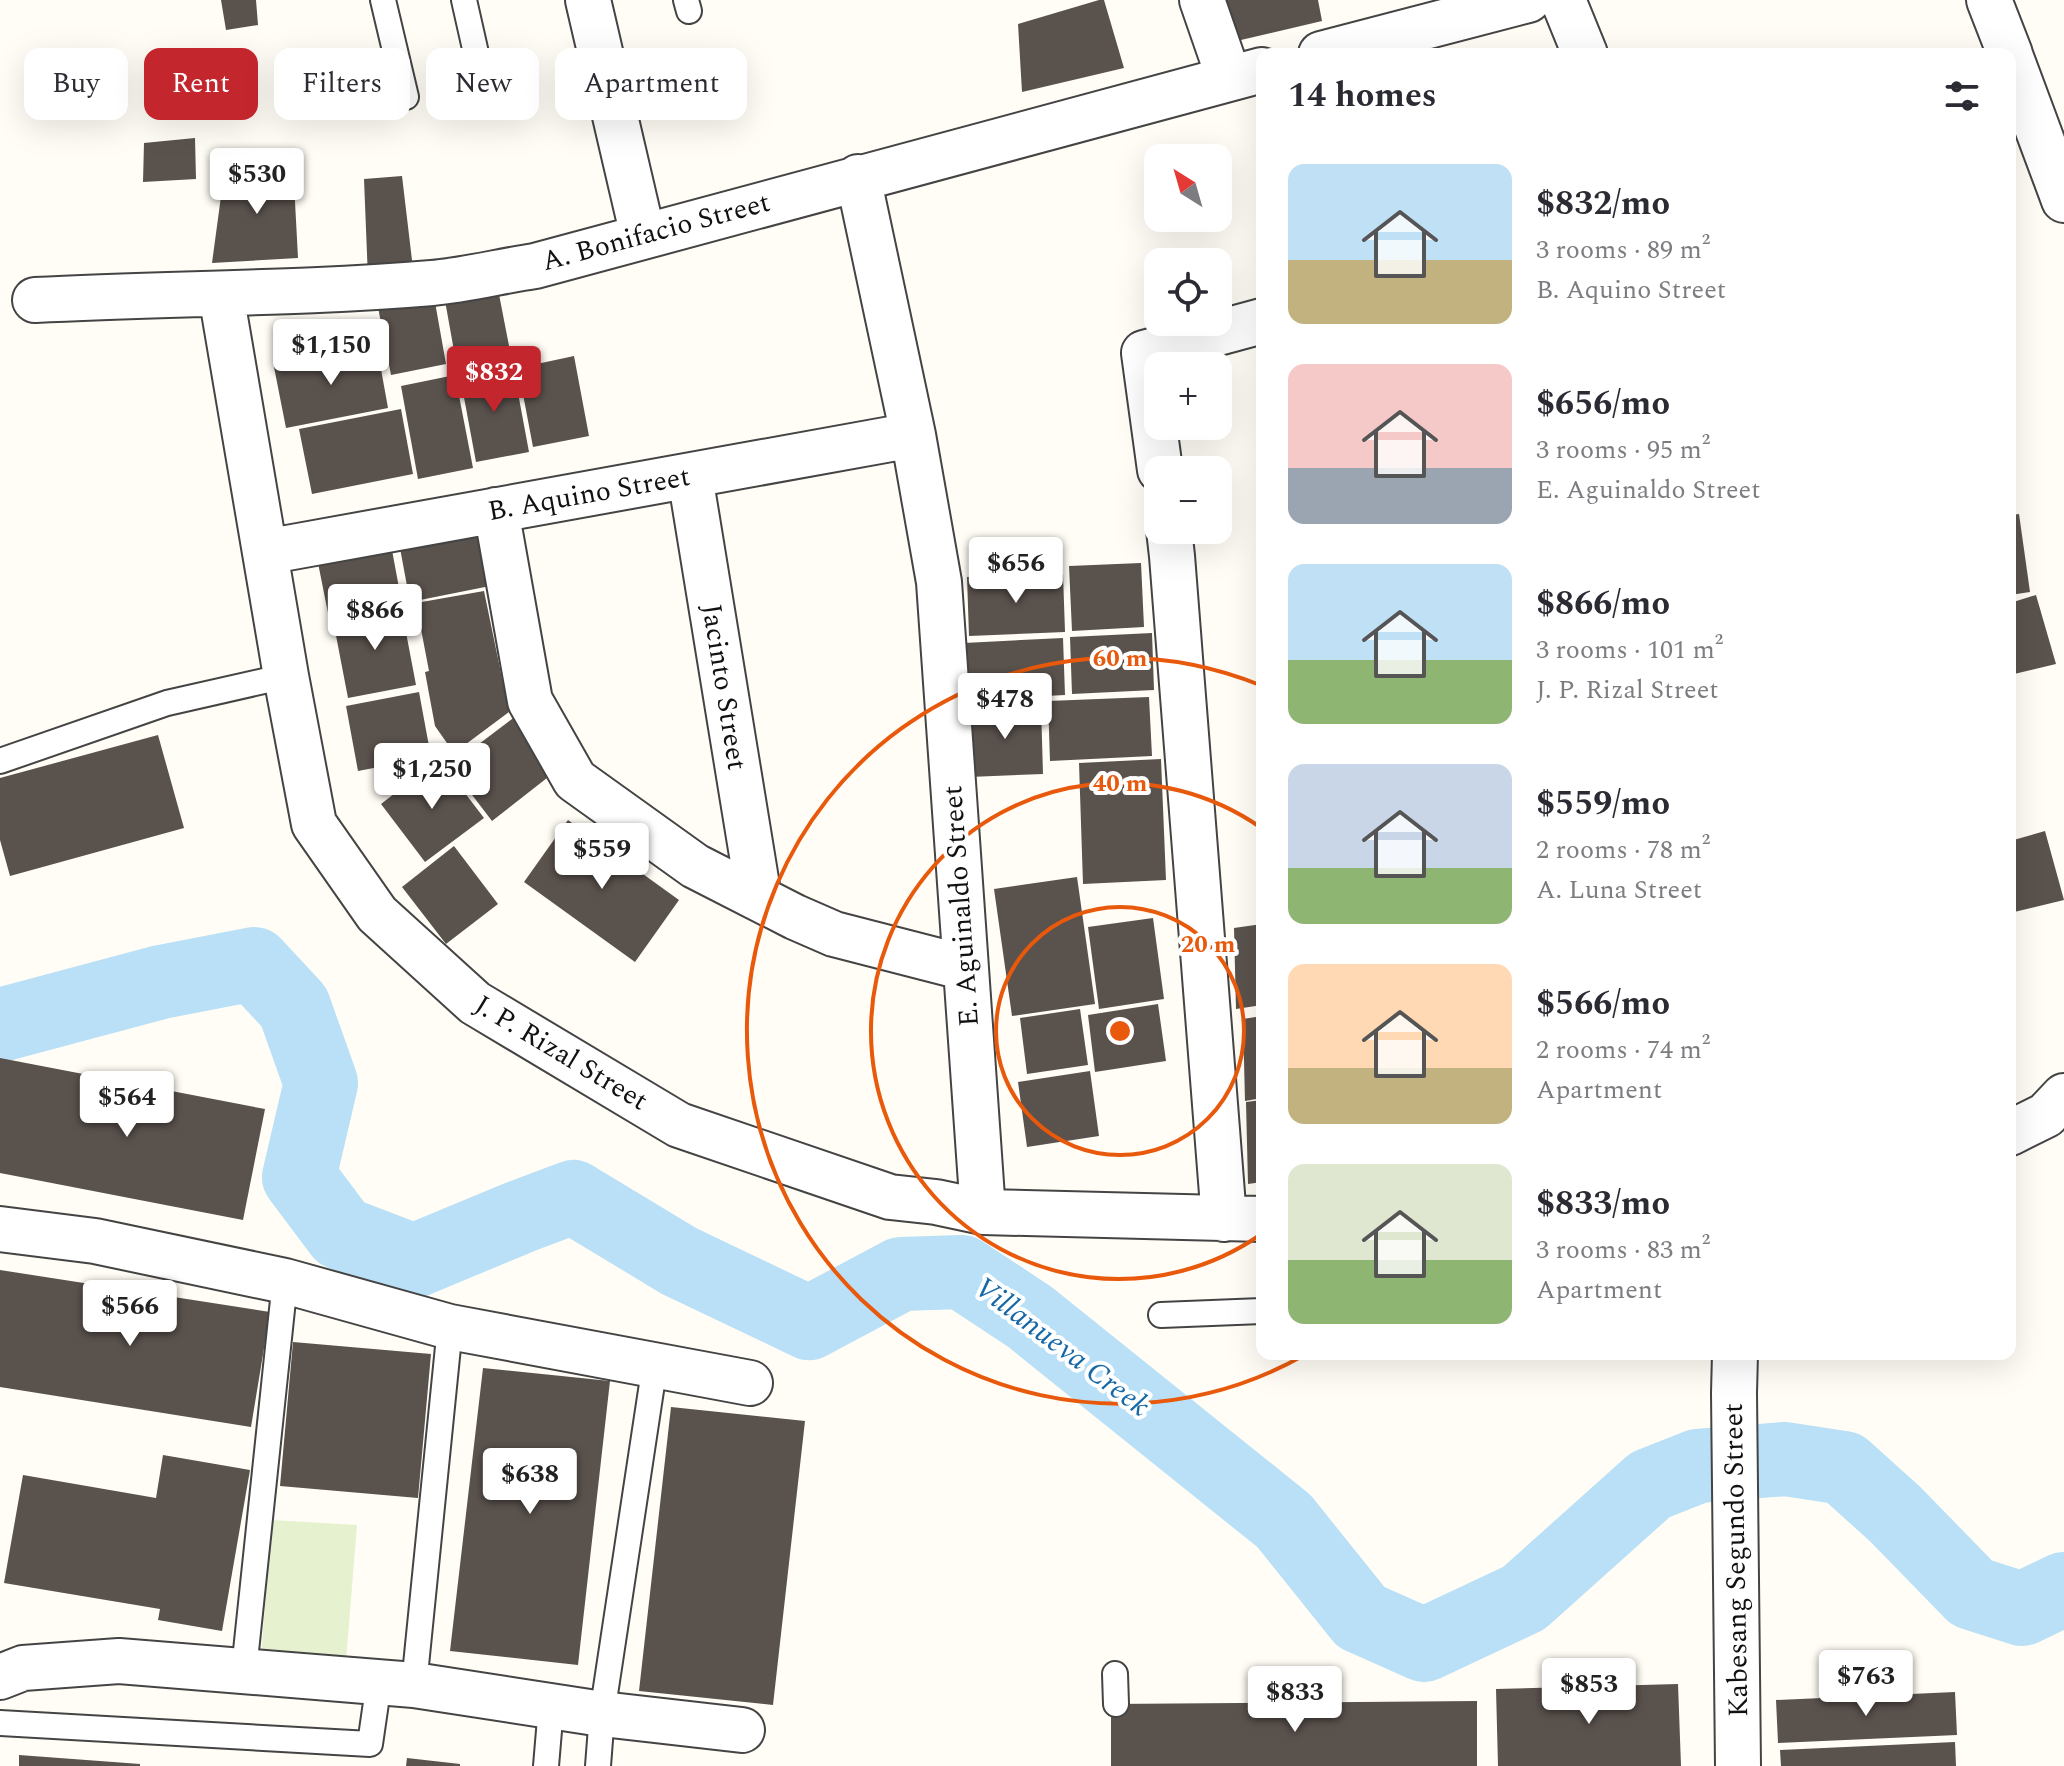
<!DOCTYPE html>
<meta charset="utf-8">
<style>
body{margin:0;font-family:Spectral,serif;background:#f2f2f3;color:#2b2b33;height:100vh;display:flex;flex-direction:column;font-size:30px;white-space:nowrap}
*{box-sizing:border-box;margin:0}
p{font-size:26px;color:#7c7c81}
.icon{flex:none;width:44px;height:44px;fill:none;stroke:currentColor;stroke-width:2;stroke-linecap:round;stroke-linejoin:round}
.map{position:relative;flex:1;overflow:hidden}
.details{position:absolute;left:1256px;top:48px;width:760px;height:1312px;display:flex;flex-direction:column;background:#fff;border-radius:16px;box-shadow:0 8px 32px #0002}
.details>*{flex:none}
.guide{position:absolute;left:24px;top:48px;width:760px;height:72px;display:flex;gap:16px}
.needle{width:52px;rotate:323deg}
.buttons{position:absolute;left:1144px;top:144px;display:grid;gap:16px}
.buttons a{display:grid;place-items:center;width:88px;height:88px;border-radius:16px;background:#fff;box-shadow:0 8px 32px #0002;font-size:40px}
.price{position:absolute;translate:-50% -68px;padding:0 18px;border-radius:8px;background:#fff;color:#222;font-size:26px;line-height:52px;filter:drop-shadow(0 2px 4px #0008)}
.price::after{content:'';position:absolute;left:50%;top:48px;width:24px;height:18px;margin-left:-12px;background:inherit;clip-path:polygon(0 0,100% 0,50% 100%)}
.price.active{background:#c4262e;color:#fff}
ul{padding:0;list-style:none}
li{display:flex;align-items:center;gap:24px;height:200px;padding:0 32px}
li span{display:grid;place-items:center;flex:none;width:224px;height:160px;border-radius:16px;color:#555}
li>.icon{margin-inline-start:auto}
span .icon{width:96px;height:96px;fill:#fffc;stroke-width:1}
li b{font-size:34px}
h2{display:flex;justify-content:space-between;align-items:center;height:96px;padding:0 32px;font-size:34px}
.pill{padding:0 28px;border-radius:16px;background:#fff;box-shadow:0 8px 32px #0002;font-size:28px;line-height:72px}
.pill.active{background:#c4262e;color:#fff}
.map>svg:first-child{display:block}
.pitch{fill:#e6f2cf}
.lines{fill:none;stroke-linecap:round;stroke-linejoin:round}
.river{stroke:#b9e0f7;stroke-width:74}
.building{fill:#5a524d}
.service-casing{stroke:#444;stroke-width:28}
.minor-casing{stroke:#444;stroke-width:48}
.service{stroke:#fff;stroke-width:24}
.minor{stroke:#fff;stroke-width:44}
.ring{fill:none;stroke:#e8590c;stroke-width:4}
.labels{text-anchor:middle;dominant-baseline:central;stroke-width:8;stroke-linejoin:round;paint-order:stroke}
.street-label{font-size:28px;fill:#111;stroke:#fff}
.water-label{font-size:30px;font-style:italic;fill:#1768a6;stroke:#fff}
.centre{fill:#e8590c;stroke:#fff;stroke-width:4}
.ring-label{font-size:24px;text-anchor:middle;font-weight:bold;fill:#e8590c;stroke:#fff;stroke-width:8;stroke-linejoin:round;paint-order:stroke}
</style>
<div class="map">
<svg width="2064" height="1766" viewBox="0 0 2064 1766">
<rect width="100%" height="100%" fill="#fffdf5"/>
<path class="pitch" d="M 272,1520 L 357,1525 L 345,1674 L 260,1668 Z"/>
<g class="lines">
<path class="river" d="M 0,1025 L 161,982 L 254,964 L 294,1007 L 321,1083 L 299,1177 L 341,1233 L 414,1261 L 520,1217 L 573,1197 L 679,1261 L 809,1323 L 901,1274 L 962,1272 L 1030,1317 L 1284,1521 L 1361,1617 L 1424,1645 L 1524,1598 L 1650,1485 L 1698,1466 L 1785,1459 L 1844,1468 L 1895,1514 L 1972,1593 L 2022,1609 L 2064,1589"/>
</g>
<path class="building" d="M 221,0 L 256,0 L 258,25 L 226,30 Z
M 1099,0 L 1104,0 L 1124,68 L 1022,92 L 1018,24 Z
M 1219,0 L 1318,0 L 1322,21 L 1228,43 Z
M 195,138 L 196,179 L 143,182 L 144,143 Z
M 293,164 L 298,258 L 212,263 L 224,174 Z
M 402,176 L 414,277 L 368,279 L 364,179 Z
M 497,284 L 510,351 L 456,362 L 444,295 Z
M 433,291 L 446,364 L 391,375 L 377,302 Z
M 377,347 L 388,408 L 286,428 L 274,367 Z
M 574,356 L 589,436 L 533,447 L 518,368 Z
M 513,366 L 529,452 L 476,462 L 460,376 Z
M 455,375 L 473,468 L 418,479 L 401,386 Z
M 401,409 L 413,474 L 312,494 L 299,429 Z
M 487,514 L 500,584 L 410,602 L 397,532 Z
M 2019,514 L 2030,592 L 2010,595 L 2010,515 Z
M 389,534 L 402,604 L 329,618 L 315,548 Z
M 1141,563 L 1144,627 L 1072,631 L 1069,566 Z
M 1063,574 L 1065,632 L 969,636 L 967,577 Z
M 484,591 L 509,712 L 454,753 L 435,726 L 425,672 L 429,671 L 416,603 Z
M 2036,595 L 2056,664 L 2010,675 L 2010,603 Z
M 401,606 L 416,685 L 348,698 L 333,620 Z
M 1152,633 L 1154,690 L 1072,694 L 1070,637 Z
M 1063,638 L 1065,695 L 966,700 L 964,643 Z
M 419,692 L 431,757 L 358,771 L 346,706 Z
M 1149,697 L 1152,756 L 1050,761 L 1048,701 Z
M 1041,705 L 1043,774 L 969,777 L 967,708 Z
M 520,713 L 561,767 L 492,821 L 450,766 Z
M 158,735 L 184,828 L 10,876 L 0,840 L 0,778 Z
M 439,759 L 484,818 L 425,862 L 381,804 Z
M 1161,759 L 1166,880 L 1083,884 L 1079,763 Z
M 568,820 L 679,900 L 635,962 L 524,882 Z
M 2045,831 L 2064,900 L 2010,913 L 2010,841 Z
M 454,846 L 498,904 L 446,944 L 402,887 Z
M 1077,877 L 1095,1004 L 1012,1016 L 994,889 Z
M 1153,918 L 1164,999 L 1099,1009 L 1088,927 Z
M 1262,924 L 1262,1005 L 1236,1009 L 1234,928 Z
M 1158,1004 L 1166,1061 L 1095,1072 L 1088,1015 Z
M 1080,1009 L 1088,1065 L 1027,1074 L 1020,1018 Z
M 1262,1016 L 1262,1098 L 1245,1101 L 1243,1019 Z
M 0,1058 L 265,1109 L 243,1220 L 0,1173 Z
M 1090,1071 L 1099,1136 L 1027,1147 L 1018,1082 Z
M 1262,1100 L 1262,1182 L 1248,1184 L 1246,1102 Z
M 0,1270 L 270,1312 L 251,1427 L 0,1387 Z
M 293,1342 L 431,1354 L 418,1498 L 280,1486 Z
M 483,1368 L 610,1381 L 578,1665 L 450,1651 Z
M 671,1407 L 805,1421 L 773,1705 L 639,1691 Z
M 163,1455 L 250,1470 L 222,1631 L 158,1620 L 160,1609 L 4,1583 L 23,1475 L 156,1498 Z
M 1678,1684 L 1681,1766 L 1498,1766 L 1496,1689 Z
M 1955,1692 L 1957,1735 L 1778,1743 L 1776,1700 Z
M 1477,1701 L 1477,1766 L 1111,1766 L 1111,1704 Z
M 1955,1742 L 1956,1766 L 1781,1766 L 1780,1750 Z
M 19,1755 L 140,1764 L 140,1766 L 19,1766 Z
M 407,1758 L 460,1764 L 460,1766 L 406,1766 Z"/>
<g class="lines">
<g class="service-casing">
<path id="service" d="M 383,0 L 406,97
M 464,0 L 478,62
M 686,0 L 689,11
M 0,761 L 167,703 L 286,676
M 1161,1315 L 1262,1311
M 244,1670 L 285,1281
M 1115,1674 L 1116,1704
M 414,1685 L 450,1327
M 0,1723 L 370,1744 L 379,1682
M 546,1766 L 551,1707
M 598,1766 L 602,1714 L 655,1364"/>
</g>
<g class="minor-casing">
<path id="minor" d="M 588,0 L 643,236
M 1202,0 L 1229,78
M 1563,0 L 1585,54
M 1989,0 L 2010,54
M 1321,54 L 1528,0
M 2010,55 L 2064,200
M 858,177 L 913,435 L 939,582 L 983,1212
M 221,294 L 286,676 L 314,824 L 377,914 L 475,1003 L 679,1125 L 890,1197 L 936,1202 L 983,1212 L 1262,1219
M 35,300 C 167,293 300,294 432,283 C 466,280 501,271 535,266 L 1262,70
M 1160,470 L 1144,353 L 1262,321
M 690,476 L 759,898
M 496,510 L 530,701 L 575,780 L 695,866 L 795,917 L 834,934 L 966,968
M 1169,530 L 1172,556 L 1224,1219
M 265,552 L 913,435
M 2010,1133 L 2046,1115 L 2064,1096
M 0,1229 L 95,1241 L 285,1281 L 450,1327 L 750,1383
M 1735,1354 L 1734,1393 L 1738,1766
M 0,1677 L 23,1668 L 119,1661 L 414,1685 L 602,1714 L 742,1730"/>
</g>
<use href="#service" class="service"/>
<use href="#minor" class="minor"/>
</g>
<g class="ring">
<circle cx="1120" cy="1031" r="124"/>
<path d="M1260 1235A248 248 0 1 1 1260 827"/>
<path d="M1306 1354A373 373 0 1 1 1260 685"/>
</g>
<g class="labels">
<g class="street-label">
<text transform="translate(656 232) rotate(-15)">A. Bonifacio Street</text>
<text transform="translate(589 494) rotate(-10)">B. Aquino Street</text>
<text transform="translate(724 687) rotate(81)">Jacinto Street</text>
<text transform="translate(961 906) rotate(-94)">E. Aguinaldo Street</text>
<text transform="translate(561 1053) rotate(31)">J. P. Rizal Street</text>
<text transform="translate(1736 1560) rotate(-91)">Kabesang Segundo Street</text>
</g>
<g class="water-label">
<text transform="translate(1062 1347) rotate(37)">Villanueva Creek</text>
</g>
</g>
<circle cx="1120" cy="1031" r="12" class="centre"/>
<g class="ring-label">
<text x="1120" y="666">60 m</text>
<text x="1120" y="791">40 m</text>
<text x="1208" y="952">20 m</text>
</g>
</svg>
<div class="buttons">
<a><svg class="needle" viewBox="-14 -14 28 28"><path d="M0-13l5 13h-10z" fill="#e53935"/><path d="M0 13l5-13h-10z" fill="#7c7c81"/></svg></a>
<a><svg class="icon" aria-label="locate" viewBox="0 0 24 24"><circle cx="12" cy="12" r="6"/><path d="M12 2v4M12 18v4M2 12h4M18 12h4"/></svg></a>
<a>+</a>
<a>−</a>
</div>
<b class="price" style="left:257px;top:216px">$530</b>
<b class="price" style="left:331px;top:387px">$1,150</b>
<b class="price active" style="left:494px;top:414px">$832</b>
<b class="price" style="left:1016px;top:605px">$656</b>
<b class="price" style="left:375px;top:652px">$866</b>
<b class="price" style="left:1005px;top:741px">$478</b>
<b class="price" style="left:432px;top:811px">$1,250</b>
<b class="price" style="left:602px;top:891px">$559</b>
<b class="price" style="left:127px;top:1139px">$564</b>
<b class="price" style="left:130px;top:1348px">$566</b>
<b class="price" style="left:530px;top:1516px">$638</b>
<b class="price" style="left:1866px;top:1718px">$763</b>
<b class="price" style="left:1589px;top:1726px">$853</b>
<b class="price" style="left:1295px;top:1734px">$833</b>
<div class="guide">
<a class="pill">Buy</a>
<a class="pill active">Rent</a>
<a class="pill">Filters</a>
<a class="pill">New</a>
<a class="pill">Apartment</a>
</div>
<section class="details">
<h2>14 homes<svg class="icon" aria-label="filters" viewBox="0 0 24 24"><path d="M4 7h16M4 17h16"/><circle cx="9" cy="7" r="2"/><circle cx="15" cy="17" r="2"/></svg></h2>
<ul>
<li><span style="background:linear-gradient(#bfe0f5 60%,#c2b280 0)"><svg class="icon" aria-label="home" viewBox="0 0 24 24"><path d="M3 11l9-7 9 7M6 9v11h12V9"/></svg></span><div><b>$832/mo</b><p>3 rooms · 89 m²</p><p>B. Aquino Street</p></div></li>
<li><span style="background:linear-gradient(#f6c9c9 65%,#9aa5b1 0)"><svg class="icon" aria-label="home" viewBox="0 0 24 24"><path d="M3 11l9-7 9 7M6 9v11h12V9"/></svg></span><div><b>$656/mo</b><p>3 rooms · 95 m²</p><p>E. Aguinaldo Street</p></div></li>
<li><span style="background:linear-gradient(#bfe0f5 60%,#8fb573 0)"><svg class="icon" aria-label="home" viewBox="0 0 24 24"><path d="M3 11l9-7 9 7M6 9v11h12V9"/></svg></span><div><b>$866/mo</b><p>3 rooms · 101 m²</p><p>J. P. Rizal Street</p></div></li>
<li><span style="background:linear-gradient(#c9d6e8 65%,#8fb573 0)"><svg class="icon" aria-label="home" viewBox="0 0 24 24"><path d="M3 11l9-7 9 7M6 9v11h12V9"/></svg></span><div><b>$559/mo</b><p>2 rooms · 78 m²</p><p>A. Luna Street</p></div></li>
<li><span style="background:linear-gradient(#ffd9b3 65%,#c2b280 0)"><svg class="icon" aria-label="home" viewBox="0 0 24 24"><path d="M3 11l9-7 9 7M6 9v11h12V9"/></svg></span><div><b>$566/mo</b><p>2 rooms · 74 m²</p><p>Apartment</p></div></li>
<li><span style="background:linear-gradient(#dfe7d0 60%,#8fb573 0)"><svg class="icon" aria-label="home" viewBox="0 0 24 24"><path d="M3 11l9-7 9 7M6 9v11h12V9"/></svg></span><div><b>$833/mo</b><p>3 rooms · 83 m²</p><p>Apartment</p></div></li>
</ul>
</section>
</div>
